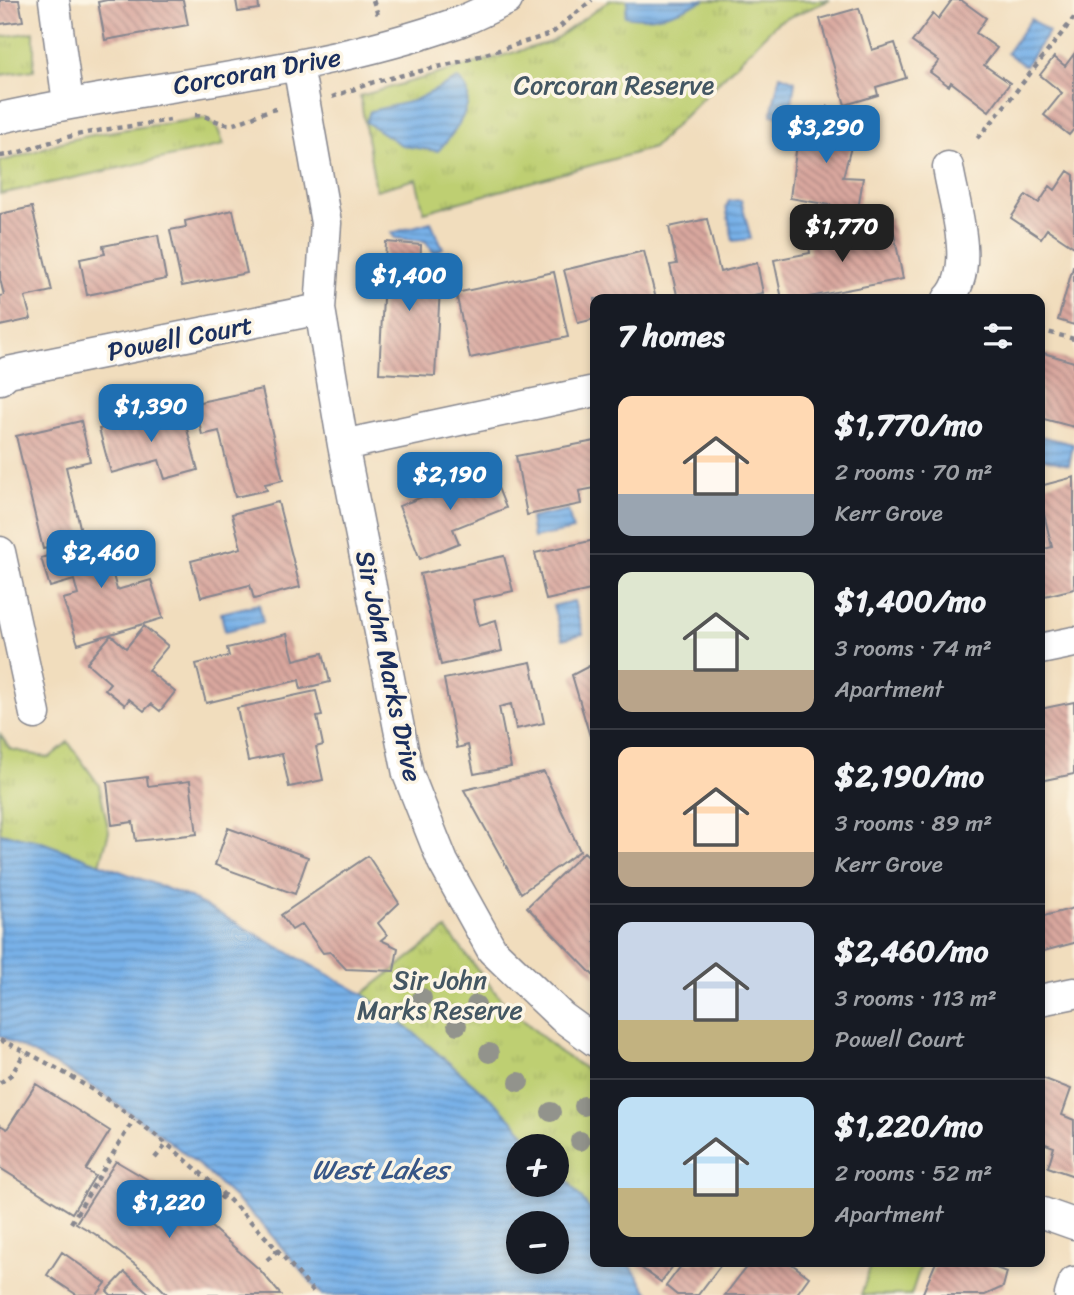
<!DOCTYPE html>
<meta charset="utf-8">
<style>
body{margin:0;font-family:Sriracha,sans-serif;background:#242831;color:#f1f3f6;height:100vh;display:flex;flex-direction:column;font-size:26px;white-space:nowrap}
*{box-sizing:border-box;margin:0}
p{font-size:23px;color:#9ea1a6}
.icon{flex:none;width:38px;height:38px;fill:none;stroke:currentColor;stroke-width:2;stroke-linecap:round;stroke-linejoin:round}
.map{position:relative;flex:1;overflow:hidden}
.drawer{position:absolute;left:590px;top:294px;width:455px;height:973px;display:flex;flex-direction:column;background:#171b24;border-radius:14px;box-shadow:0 4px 10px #0003}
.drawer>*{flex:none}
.controls{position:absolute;left:506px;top:1134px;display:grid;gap:14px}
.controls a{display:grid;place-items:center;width:63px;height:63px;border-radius:50%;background:#171b24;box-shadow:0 4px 10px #0003;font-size:35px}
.price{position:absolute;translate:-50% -60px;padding:0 16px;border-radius:14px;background:#1f6fb2;color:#fff;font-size:23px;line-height:46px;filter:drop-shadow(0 2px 4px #0008)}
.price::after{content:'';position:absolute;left:50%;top:42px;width:21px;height:16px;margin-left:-10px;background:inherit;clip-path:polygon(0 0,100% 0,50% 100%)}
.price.current{background:#222;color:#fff}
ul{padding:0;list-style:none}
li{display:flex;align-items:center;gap:21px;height:175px;padding:0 28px}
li+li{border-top:2px solid #363941}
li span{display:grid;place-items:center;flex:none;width:196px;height:140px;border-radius:14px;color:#555}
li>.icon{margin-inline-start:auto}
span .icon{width:84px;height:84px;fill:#fffc;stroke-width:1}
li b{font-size:30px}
h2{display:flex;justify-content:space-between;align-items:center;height:84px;padding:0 28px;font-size:30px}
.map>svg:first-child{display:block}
.grass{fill:url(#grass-tufts);stroke:#6c7f68;stroke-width:2}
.pitch{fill:#becf72;stroke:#6c7f68;stroke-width:2}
.water{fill:url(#water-rules);stroke:#4a70a3;stroke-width:2;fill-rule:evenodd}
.building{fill:url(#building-back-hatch)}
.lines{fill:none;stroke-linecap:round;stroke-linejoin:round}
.minor-casing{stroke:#86868e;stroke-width:33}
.path{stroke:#86868e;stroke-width:4.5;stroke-dasharray:5 5;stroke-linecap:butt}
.minor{stroke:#fff;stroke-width:30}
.tree{fill:#92938c}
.labels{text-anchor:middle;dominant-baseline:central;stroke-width:7;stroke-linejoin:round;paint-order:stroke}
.street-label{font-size:26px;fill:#1b2f5e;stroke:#fcf5e5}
.park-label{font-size:26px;fill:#445763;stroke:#fcf5e5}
.water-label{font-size:28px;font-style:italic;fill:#375687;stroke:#fcf5e5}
</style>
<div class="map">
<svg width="1074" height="1295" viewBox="0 0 1074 1295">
<defs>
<pattern id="grass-tufts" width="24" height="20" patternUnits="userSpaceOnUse" patternTransform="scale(1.75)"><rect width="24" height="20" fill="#becf72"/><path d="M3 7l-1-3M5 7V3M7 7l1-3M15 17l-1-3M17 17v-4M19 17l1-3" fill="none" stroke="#a3b265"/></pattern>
<pattern id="water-rules" width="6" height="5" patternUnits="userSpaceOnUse" patternTransform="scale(1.75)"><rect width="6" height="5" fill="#78b1e8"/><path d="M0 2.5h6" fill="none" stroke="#6290bf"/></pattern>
<pattern id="building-back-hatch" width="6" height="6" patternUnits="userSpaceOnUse" patternTransform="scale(1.75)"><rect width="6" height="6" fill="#d9a79e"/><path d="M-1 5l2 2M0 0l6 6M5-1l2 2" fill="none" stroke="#af8884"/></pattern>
</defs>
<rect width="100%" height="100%" fill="#fcf5e5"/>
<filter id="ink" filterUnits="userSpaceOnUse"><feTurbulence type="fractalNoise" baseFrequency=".0143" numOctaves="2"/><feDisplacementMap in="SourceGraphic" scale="14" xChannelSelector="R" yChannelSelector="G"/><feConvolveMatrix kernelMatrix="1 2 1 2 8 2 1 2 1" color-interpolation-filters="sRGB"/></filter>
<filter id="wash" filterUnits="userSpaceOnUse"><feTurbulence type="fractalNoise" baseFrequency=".00686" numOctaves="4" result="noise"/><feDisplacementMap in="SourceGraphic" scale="28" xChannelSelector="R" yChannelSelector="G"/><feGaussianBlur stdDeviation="1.57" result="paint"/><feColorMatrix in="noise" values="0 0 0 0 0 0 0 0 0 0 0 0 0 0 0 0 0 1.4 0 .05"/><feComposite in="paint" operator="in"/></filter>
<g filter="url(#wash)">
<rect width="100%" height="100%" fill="#f1ddbd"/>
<path class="grass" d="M 610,0 L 830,0 L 778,22 L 653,148 L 424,212 L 416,179 L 376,190 L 360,96 L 551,42 Z
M 34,32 L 34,70 L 0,75 L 0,37 Z
M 206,118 L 217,127 L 224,145 L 0,194 L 0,161 C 22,158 41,148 62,142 C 108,130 158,125 206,118 Z
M 0,734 L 10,749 L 49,758 L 68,742 L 99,785 L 109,832 L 100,864 L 39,841 L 0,833 Z
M 446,929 L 503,1002 L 558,1051 L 595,1075 L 595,1216 L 557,1167 L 556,1146 L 537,1146 C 484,1090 425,1040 363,994 Z"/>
<path class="pitch" d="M 872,1262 L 922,1262 L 911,1295 L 861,1295 Z"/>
<path class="water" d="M 628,0 L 705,0 C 676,12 657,22 625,16 Z
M 1031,19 L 1049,32 L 1025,66 L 1007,53 Z
M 780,75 L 795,81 L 790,118 L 771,115 Z
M 458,79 C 484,96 453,135 438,151 L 403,146 L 366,122 L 370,111 L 413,101 Z
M 741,200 L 751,239 L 733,241 L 726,207 L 729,201 Z
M 825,212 L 826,227 L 793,230 L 791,215 Z
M 431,222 L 443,248 L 434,253 L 425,241 L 395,238 L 391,233 Z
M 1040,436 L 1073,444 L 1069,465 L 1040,458 Z
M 568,510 L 573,530 L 533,538 L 530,518 Z
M 574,601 L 583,634 L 563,639 L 553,606 Z
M 259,604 L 263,622 L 225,631 L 221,613 Z
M 0,833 L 39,841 L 189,897 L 363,994 L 413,1032 L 499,1106 L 537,1146 L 518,1146 L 518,1185 L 556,1185 L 557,1167 L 595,1216 L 595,1262 L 628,1262 L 650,1295 L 322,1295 L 262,1224 L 201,1167 L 164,1137 L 81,1079 L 0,1036 ZM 518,1223 L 556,1223 L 556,1262 L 518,1262 Z"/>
<g id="blocks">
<path class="building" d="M 0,0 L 19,0 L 23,21 L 0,24 Z
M 107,0 L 183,0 L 188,25 L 105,40 L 98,2 Z
M 236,0 L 258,0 L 259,9 L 238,12 Z
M 952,0 L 961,0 L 986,18 L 976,33 L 997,48 L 984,65 L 1010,83 L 989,111 L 951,82 L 949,86 L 930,72 L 939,61 L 912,42 L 933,14 L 938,19 Z
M 859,8 L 872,50 L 895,43 L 906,78 L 876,87 L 878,95 L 845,105 L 820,19 Z
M 1074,54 L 1074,129 L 1069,135 L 1044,115 L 1062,93 L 1040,75 L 1054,57 L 1065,66 Z
M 828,107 L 855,132 L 843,177 L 863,178 L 858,210 L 790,198 L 799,128 L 823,128 Z
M 1068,171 L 1074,175 L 1074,247 L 1047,229 L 1041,238 L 1011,218 L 1026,195 L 1039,203 L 1050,186 L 1055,190 Z
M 32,207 L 52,291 L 25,297 L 31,319 L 0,326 L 0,296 L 4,295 L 0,279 L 0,214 Z
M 233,210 L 247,273 L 182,286 L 170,230 L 186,227 L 185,221 Z
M 891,218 L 903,279 L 799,299 L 782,299 L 774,260 L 810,253 L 809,245 L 859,236 L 856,224 Z
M 707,219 L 720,272 L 757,263 L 763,293 L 736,299 L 678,299 L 670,265 L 677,264 L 669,227 Z
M 158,235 L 166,279 L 87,295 L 80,259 L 105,254 L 103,246 Z
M 386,242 L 421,245 L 420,270 L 441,271 L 435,376 L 379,373 Z
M 644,251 L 656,299 L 595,299 L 595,319 L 578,323 L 564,270 Z
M 1073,267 L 1074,267 L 1074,325 L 1058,320 Z
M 554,272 L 568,337 L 470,358 L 456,293 Z
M 1040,352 L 1074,362 L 1074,427 L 1040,418 Z
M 262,389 L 283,480 L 265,484 L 267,490 L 235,497 L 219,431 L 202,435 L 195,403 Z
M 181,407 L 198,470 L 165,479 L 159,460 L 111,473 L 99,429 Z
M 81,421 L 90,461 L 66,467 L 83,540 L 43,549 L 16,436 Z
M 595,441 L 595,488 L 579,491 L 581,504 L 527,515 L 516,456 Z
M 491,470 L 506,508 L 453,529 L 459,543 L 420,559 L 399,506 Z
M 1074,477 L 1074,589 L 1045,596 L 1040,572 L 1040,550 L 1052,547 L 1040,498 L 1040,486 Z
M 278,502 L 300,587 L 254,599 L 250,585 L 201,597 L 191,561 L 241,548 L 232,514 Z
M 119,534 L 130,571 L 113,575 L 117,590 L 151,580 L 163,618 L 78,644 L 63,599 L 78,595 L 74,580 L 50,587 L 41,558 Z
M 595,540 L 595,589 L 546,600 L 535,553 Z
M 504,556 L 513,591 L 473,600 L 479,625 L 496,620 L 502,651 L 441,665 L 420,574 Z
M 144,626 L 168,646 L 148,670 L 175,692 L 160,711 L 151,704 L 144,711 L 129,699 L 125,705 L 105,689 L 110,683 L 87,663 L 111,635 L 126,648 Z
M 287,634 L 294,660 L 323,653 L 330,682 L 301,689 L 299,680 L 206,703 L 196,664 L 229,656 L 227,648 Z
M 531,662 L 544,723 L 516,729 L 511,704 L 499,707 L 511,767 L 474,774 L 468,745 L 457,748 L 444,679 Z
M 595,663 L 595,750 L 594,750 L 572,675 Z
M 316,691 L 322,716 L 317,717 L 323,745 L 316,747 L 323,780 L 289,787 L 282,754 L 248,761 L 237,708 Z
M 1074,702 L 1074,774 L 1040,781 L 1040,709 Z
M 544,772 L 580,851 L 521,893 L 464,790 Z
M 147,777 L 148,786 L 190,781 L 197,834 L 136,841 L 133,822 L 112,825 L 107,782 Z
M 228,828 L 308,857 L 295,894 L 215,865 Z
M 584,852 L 595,862 L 595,977 L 527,907 Z
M 368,856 L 399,903 L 378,923 L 387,935 L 381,940 L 398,948 L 394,971 L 346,969 L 330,952 L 323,953 L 302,924 L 292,930 L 281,915 Z
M 1074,908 L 1074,943 L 1040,952 L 1040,917 Z
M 1040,1077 L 1071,1089 L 1062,1115 L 1074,1120 L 1074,1176 L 1048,1167 L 1054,1147 L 1040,1142 Z
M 36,1084 L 110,1131 L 86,1170 L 95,1176 L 72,1213 L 0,1168 L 0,1125 L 7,1129 Z
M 116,1161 L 162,1188 L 201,1218 L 260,1270 L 281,1295 L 168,1295 L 146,1273 L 95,1234 L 76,1223 Z
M 62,1252 L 106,1283 L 97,1295 L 77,1295 L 47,1275 Z
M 633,1262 L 676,1262 L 661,1282 Z
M 684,1262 L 723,1262 L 698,1295 L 677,1295 L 666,1286 Z
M 750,1262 L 789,1262 L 809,1277 L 796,1295 L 725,1295 Z
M 936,1262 L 979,1262 L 1007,1272 L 1003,1287 L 985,1295 L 922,1295 Z
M 125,1272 L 151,1295 L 111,1295 L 107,1291 Z"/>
</g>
</g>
<g filter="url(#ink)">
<use href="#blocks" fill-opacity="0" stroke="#86868e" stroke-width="2"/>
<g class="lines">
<g class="minor-casing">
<path id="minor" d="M 54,0 L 68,103
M 298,65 L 326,223 L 320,309 L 343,445 L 408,774 L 443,862 L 492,950 L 562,1017 L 595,1041
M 0,118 C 152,84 311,75 459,22 C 475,16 491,7 507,0
M 948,167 C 954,205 977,269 948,299
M 0,379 L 8,372 L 320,309
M 343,445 L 595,391
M 0,552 L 35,714
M 1040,649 L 1074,642
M 1040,1000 L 1074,993
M 1040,1212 L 1074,1224
M 1070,1295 L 1074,1282"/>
</g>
<path class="path" d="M 373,0 L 378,15 L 374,16
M 332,97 L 374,82 L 463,61 L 551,34 L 592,0
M 195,115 C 211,115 219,126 233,124 C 247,121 261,111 276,109
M 977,138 L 991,123 L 1074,18
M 0,156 C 21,153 38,146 57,140 C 94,129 133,127 170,120
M 1040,330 L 1074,339
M 0,1040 C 126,1096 230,1190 316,1295
M 0,1083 L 12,1074 L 25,1052
M 155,1158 L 167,1144
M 213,1206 L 225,1194
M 71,1223 L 134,1119
M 267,1260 L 279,1249"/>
<use href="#minor" class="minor"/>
</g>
<g class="tree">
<circle cx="422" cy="998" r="10"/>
<circle cx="476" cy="1005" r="10"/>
<circle cx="457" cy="1025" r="10"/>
<circle cx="489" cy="1053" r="10"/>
<circle cx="519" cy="1082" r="10"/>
<circle cx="584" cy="1106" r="10"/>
<circle cx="551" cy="1112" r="10"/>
<circle cx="580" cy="1141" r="10"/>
</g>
</g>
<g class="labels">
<g class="street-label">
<text transform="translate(257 71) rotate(-10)">Corcoran Drive</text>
<text transform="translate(180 338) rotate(-11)">Powell Court</text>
<text transform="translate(389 666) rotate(78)">Sir John Marks Drive</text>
</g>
<g class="park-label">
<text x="614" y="85">Corcoran Reserve</text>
<text x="440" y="980">Sir John<tspan x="440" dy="30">Marks Reserve</tspan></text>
</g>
<g class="water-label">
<text x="380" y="1169">West Lakes</text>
</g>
</g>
</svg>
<div class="controls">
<a>+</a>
<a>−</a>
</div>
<b class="price" style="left:826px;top:165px">$3,290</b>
<b class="price current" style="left:842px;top:264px">$1,770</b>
<b class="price" style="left:409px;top:313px">$1,400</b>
<b class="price" style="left:151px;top:444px">$1,390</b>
<b class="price" style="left:450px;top:512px">$2,190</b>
<b class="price" style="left:101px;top:590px">$2,460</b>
<b class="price" style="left:169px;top:1240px">$1,220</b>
<section class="drawer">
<h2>7 homes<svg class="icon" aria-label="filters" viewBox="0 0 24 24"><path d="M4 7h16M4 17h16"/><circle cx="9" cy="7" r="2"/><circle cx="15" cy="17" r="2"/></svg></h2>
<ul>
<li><span style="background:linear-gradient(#ffd9b3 70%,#9aa5b1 0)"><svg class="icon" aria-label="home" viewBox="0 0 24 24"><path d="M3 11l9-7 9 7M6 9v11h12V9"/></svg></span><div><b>$1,770/mo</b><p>2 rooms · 70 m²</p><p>Kerr Grove</p></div></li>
<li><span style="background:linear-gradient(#dfe7d0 70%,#b9a48a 0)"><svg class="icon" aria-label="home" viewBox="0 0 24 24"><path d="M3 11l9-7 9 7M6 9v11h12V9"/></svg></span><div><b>$1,400/mo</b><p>3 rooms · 74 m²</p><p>Apartment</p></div></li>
<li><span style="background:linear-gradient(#ffd9b3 75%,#b9a48a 0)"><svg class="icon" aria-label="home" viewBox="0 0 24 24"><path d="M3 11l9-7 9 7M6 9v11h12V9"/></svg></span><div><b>$2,190/mo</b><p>3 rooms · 89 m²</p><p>Kerr Grove</p></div></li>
<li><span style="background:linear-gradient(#c9d6e8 70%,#c2b280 0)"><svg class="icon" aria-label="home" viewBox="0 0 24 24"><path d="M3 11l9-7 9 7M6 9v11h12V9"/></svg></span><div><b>$2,460/mo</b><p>3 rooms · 113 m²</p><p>Powell Court</p></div></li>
<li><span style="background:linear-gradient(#bfe0f5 65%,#c2b280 0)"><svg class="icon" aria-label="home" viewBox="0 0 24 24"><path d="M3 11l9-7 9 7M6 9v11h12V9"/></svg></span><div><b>$1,220/mo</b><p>2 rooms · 52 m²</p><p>Apartment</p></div></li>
</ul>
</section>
</div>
